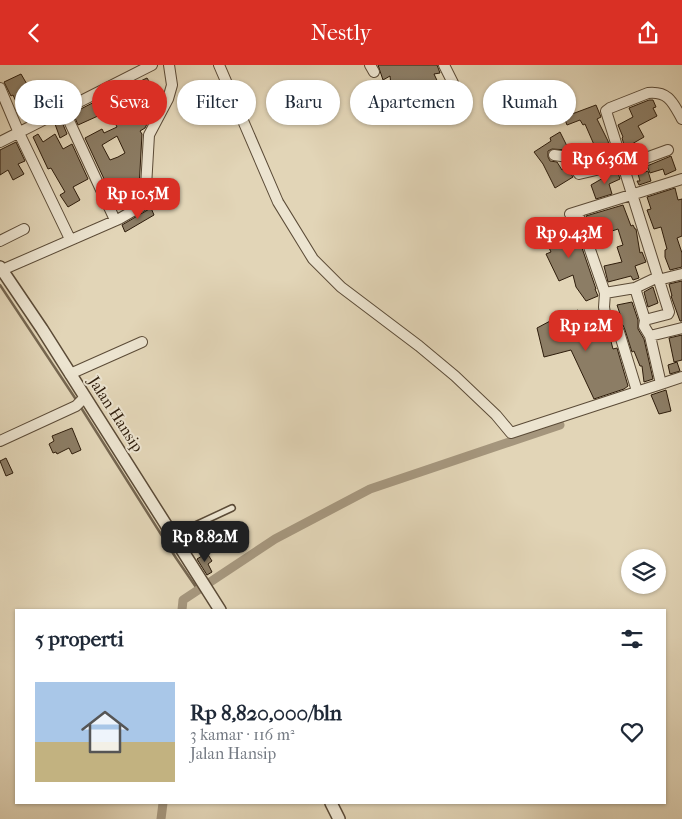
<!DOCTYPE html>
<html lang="id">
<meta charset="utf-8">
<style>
body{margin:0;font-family:"IM FELL French Canon",serif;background:#f6f6f7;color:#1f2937;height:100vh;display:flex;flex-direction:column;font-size:19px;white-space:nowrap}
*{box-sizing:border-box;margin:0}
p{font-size:16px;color:#747a83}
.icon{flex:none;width:28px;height:28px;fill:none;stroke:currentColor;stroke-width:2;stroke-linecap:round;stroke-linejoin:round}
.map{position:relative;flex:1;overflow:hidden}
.side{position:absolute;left:15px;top:544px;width:651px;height:195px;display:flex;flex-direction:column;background:#fff;border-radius:0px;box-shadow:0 1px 4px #0004}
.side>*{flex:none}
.banner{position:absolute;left:15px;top:15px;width:652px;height:45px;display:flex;gap:10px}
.controls{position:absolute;left:621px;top:484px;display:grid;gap:10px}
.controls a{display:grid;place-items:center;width:45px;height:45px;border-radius:50%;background:#fff;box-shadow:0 1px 4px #0004;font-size:25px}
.price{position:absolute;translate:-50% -42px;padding:0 11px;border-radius:10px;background:#d93025;color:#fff;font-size:16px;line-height:32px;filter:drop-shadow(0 1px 2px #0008)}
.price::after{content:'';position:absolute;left:50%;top:30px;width:15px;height:11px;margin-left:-8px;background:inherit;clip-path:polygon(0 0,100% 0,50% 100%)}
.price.on{background:#222;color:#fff}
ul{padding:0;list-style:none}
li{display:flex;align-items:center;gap:15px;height:125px;padding:0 20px}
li+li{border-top:1px solid #e0e1e3}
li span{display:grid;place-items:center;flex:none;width:140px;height:100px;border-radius:0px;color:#555}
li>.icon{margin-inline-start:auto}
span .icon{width:60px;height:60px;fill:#fffc;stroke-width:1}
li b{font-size:21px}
h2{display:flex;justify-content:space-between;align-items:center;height:60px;padding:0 20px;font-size:21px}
.pill{padding:0 18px;border-radius:22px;background:#fff;box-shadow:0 1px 4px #0004;font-size:18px;line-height:45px}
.pill.on{background:#d93025;color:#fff}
header{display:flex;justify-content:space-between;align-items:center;height:65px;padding:0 20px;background:#d93025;color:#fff;font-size:22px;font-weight:600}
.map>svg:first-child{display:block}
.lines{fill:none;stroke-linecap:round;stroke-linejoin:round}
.stream{stroke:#756650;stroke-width:2.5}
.canal{stroke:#a5967d;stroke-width:9}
.building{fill:#8c7d65;stroke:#2e1d0c;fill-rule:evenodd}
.service-casing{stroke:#5b4b37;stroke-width:8}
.minor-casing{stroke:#5b4b37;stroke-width:12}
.tertiary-casing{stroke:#5b4b37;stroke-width:14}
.service{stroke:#ece4d0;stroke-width:5}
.minor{stroke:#ece4d0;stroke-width:10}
.tertiary{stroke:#ece4d0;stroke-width:11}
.labels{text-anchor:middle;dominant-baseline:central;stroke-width:4;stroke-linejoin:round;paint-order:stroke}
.street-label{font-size:16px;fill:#2e1d0c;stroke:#ece4d0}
</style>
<header><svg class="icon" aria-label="back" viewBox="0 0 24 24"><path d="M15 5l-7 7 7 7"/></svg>Nestly<svg class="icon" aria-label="share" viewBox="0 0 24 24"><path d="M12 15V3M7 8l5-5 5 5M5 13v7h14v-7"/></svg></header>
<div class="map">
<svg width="682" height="754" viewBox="0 0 682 754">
<rect width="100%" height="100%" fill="#e2d5b7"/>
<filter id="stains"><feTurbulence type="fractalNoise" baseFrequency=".004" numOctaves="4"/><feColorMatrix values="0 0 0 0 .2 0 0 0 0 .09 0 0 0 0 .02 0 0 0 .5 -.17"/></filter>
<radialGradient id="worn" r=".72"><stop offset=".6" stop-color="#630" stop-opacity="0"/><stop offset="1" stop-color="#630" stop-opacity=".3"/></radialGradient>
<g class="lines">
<path class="stream" d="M 0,220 L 77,336
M 80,341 L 176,493 L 198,525"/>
<path class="canal" d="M 182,545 L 183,535 L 275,474 L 370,424 L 560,360
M 161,754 L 163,738"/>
</g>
<path class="building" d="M 378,0 L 437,0 L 440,8 L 434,9 L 442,26 L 412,39 L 409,27 L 401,30 L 397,18 L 391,20 L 390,11 L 383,15 Z
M 21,9 L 28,21 L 19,25 L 19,27 L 28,45 L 37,41 L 40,49 L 25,56 L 13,30 L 11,31 L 4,17 Z
M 147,13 L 160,34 L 155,45 L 132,20 Z
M 108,30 L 115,44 L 119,42 L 127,57 L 141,50 L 135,43 L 141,38 L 149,55 L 145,63 L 140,66 L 142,69 L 139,123 L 130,128 L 134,137 L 118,144 L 85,73 L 102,64 L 104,68 L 117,62 L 109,46 L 78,60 L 73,48 ZM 117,71 L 125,88 L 118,92 L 110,95 L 102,80 Z
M 649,35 L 653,35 L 656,42 L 653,43 L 657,51 L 638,61 L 644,72 L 625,83 L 622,73 L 623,72 L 618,60 L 633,52 L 629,43 Z
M 596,40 L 601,52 L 597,54 L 608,76 L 612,92 L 603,96 L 582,101 L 576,92 L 595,82 L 585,59 L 583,60 L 580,55 L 567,60 L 564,52 Z
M 62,57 L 67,69 L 60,73 L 55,59 Z
M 560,67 L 569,85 L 552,84 L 548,86 L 548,92 L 550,96 L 557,97 L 562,105 L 566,102 L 573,112 L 555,123 L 543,99 L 534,87 L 551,76 L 550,73 Z
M 38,69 L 43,77 L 55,69 L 63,84 L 72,79 L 88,114 L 73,122 L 80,135 L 68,142 L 60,130 L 65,127 L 51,103 L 48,104 L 33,72 Z
M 16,77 L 25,96 L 18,99 L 24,109 L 13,115 L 8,105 L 0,110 L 0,85 Z
M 671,91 L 676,105 L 665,110 L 663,104 L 650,108 L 647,101 Z
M 617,105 L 620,114 L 609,119 L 612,129 L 596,134 L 591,120 Z
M 648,106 L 651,116 L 639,120 L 637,116 L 640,116 L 638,109 Z
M 675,123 L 678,135 L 682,134 L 682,171 L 677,173 L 682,188 L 682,202 L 670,205 L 665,192 L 665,185 L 667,184 L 661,162 L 654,164 L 647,145 L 651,144 L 647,132 Z
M 623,140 L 631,161 L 633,160 L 635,164 L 636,164 L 640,188 L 642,187 L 646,197 L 635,201 L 639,213 L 633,215 L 631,211 L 608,217 L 604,201 L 622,197 L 617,182 L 623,180 L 618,164 L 603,169 L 592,169 L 586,151 Z
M 151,143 L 154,150 L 125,167 L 122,160 Z
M 565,154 L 573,155 L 575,162 L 564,163 L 570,182 L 580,177 L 596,224 L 595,224 L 598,231 L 586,236 L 576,222 L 573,210 L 559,216 L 546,189 L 551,187 L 541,166 Z
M 682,216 L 682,256 L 680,256 L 671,231 L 672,231 L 669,219 Z
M 653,222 L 658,238 L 648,242 L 644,227 Z
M 632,237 L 638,255 L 638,264 L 644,274 L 653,314 L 644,317 L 642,301 L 640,301 L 634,286 L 632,287 L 625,265 L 623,260 L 618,260 L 617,254 L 621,252 L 617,240 Z
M 578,245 L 585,266 L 601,260 L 608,262 L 614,255 L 617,261 L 608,265 L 613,284 L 617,283 L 628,321 L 624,324 L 594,334 L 571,285 L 544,292 L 537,263 L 552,255 Z
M 682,270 L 682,295 L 674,297 L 669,273 Z
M 677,297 L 680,306 L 670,309 L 668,300 Z
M 666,325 L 671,346 L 659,349 L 651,330 Z
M 72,363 L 81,385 L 72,389 L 69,383 L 57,389 L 56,387 L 53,388 L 49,379 L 54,376 L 52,371 Z
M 6,393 L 13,408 L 6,411 L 0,396 Z
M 209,461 L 212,468 L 193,481 L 186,469 L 201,462 L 203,465 Z
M 207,488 L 212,496 L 208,499 L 212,507 L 207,510 L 197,494 Z"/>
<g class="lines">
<g class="service-casing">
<path id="service" d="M 174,470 L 232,443"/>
</g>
<g class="minor-casing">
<path id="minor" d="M 219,0 L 278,137 L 313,194 L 341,222 L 419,281 L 455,311 L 496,350 L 511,368 L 661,319 L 650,271 L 644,261 L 645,255 L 635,223 L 658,212 L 606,46 L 610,43 L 648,28 C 669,26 673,38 682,54
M 370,0 L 374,7
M 444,0 L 453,18
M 0,23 L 19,68 L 70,174
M 64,45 L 115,155
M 0,77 L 152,0
M 554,90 L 568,92 L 579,109 L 605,103 L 622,95
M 624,101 L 668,85
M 577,147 L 605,228
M 570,149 L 682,114
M 0,176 L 24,164
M 2,205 L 119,154 L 145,139 L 149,70 L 168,34 L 172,20 L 169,0
M 658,215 L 682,209
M 606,255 L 604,242 L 605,228 L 635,223
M 645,255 L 668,249 L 669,247 L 658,212
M 619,267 L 637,326
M 650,271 L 682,263
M 70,309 L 142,277
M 661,319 L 682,312
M 0,376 L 76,341 L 85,332"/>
</g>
<g class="tertiary-casing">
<path id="tertiary" d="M 0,202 L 42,264 L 220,545
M 331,738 L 339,754"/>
</g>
<use href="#service" class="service"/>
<use href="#minor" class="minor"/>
<use href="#tertiary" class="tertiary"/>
</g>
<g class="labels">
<g class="street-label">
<text transform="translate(116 349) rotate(57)">Jalan Hansip</text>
</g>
</g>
<rect width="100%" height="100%" filter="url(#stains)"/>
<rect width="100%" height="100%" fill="url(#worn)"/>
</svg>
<div class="controls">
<a><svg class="icon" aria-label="layers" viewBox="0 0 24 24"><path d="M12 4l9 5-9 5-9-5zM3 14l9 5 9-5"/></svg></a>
</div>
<b class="price" style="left:605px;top:120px">Rp 6.36M</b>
<b class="price" style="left:138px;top:155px">Rp 10.5M</b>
<b class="price" style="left:569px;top:194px">Rp 9.43M</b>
<b class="price" style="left:586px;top:287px">Rp 12M</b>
<b class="price on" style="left:205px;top:498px">Rp 8.82M</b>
<div class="banner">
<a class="pill">Beli</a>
<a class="pill on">Sewa</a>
<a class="pill">Filter</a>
<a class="pill">Baru</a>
<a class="pill">Apartemen</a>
<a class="pill">Rumah</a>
</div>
<section class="side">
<h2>5 properti<svg class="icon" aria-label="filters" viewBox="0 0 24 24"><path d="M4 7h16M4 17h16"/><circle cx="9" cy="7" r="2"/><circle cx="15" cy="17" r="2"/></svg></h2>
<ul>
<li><span style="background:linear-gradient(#a9c7e8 60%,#c2b280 0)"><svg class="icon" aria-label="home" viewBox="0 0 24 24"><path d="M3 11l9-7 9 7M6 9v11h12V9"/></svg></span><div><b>Rp 8,820,000/bln</b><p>3 kamar · 116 m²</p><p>Jalan Hansip</p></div><svg class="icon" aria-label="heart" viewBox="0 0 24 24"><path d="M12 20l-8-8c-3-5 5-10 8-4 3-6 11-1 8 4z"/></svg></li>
</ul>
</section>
</div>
